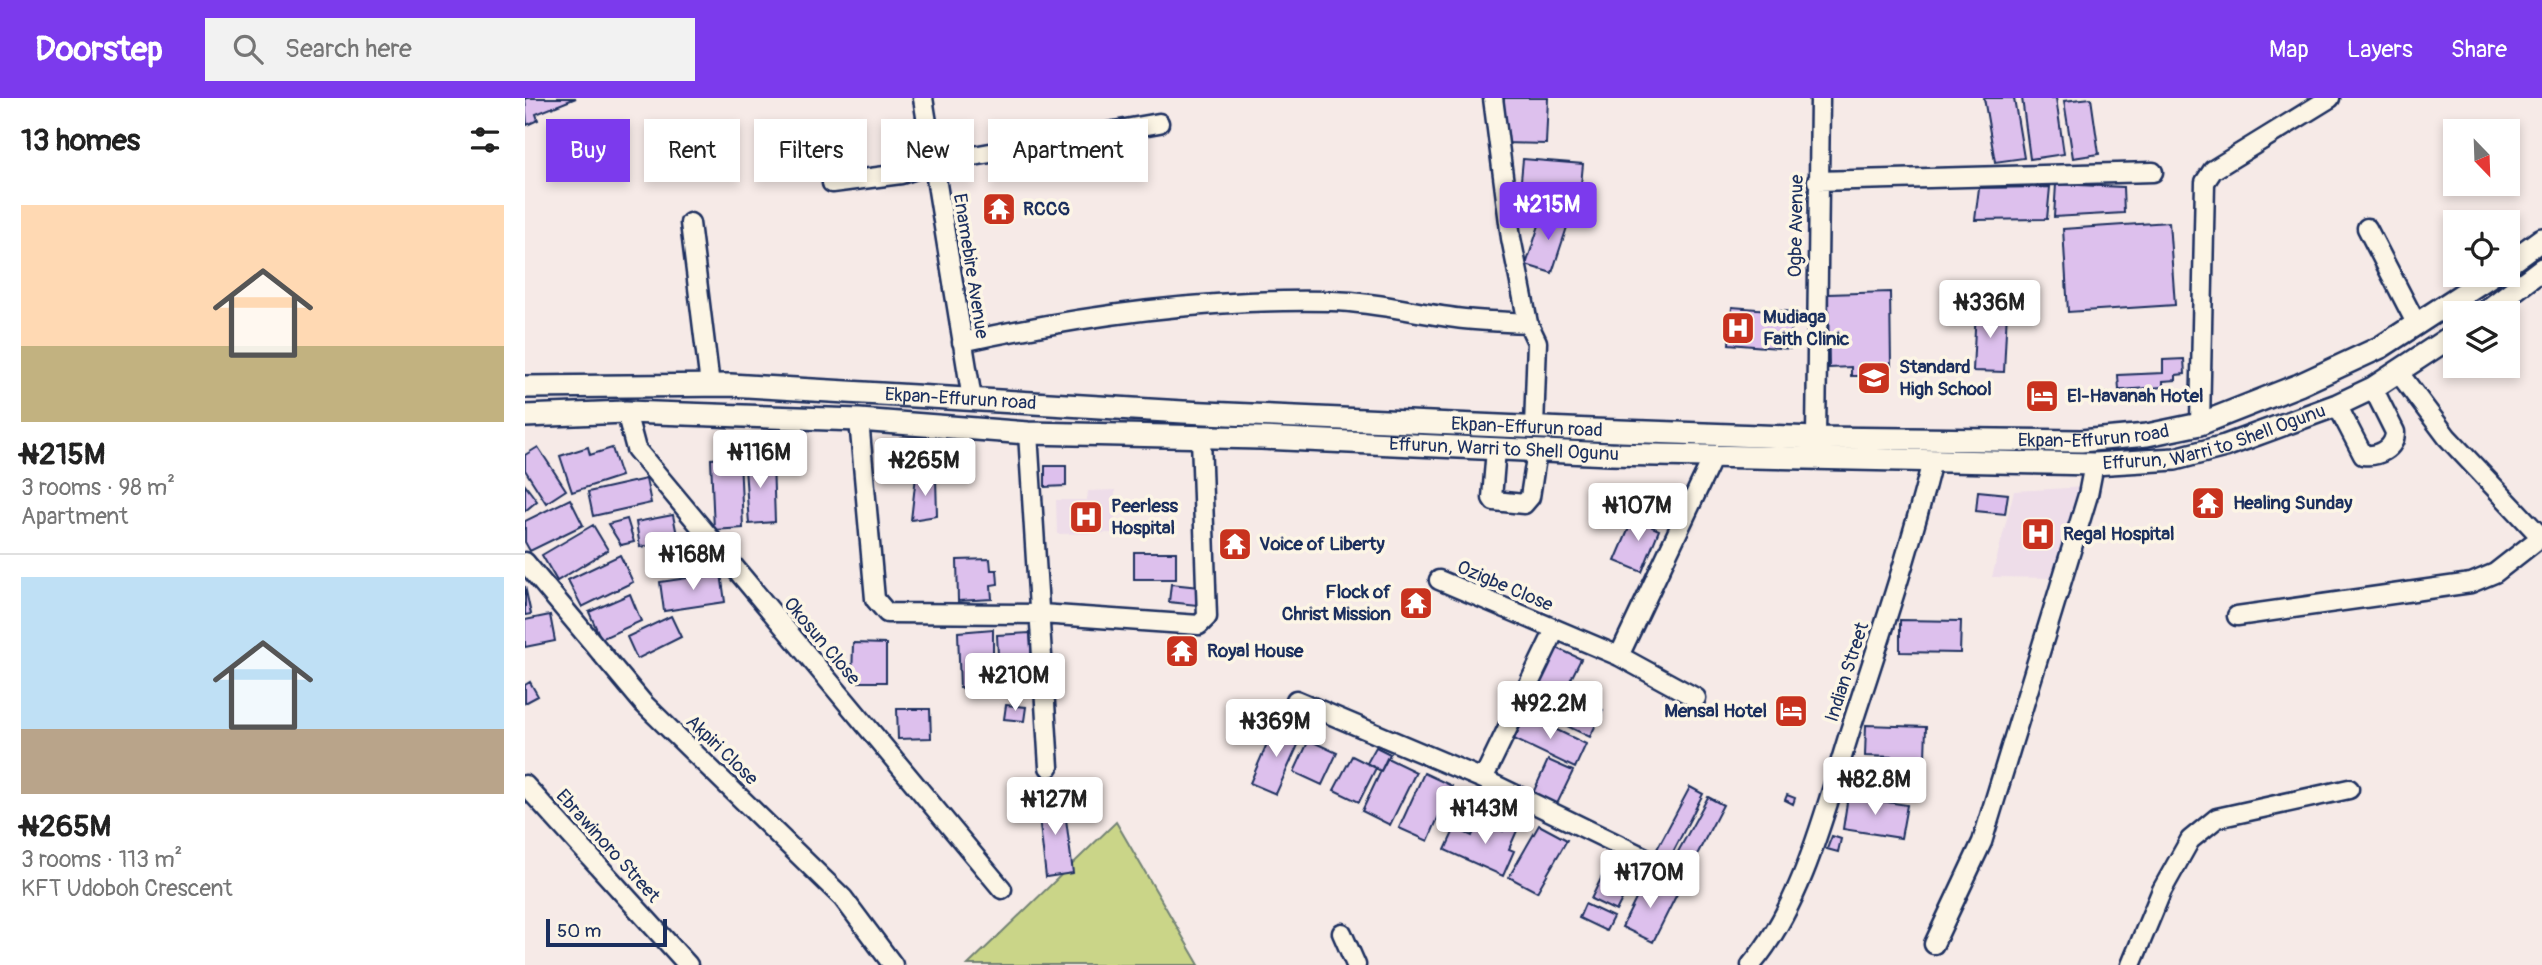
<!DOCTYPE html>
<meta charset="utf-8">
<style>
body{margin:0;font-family:Pangolin,sans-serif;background:#f2f2f2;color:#222;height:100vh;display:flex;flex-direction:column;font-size:26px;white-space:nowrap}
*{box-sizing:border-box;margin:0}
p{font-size:23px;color:#767676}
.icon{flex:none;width:38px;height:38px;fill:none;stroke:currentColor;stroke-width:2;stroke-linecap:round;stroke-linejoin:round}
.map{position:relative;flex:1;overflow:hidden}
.side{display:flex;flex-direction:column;background:#fff;width:525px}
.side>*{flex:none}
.hud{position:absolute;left:21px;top:21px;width:665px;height:63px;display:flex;gap:14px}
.needle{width:46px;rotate:157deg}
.fabs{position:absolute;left:1918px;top:21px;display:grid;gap:14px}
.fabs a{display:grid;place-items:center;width:77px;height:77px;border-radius:0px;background:#fff;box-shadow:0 4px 10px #0003;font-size:35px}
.scale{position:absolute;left:21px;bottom:18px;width:121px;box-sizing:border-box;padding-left:7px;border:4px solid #1b2f5e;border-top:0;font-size:19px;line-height:24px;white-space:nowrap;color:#1b2f5e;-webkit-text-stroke:5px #fcf5e5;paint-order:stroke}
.price{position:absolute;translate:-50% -60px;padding:0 16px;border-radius:7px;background:#fff;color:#222;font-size:23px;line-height:46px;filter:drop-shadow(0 2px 4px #0008)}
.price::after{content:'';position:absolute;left:50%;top:42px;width:21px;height:16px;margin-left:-10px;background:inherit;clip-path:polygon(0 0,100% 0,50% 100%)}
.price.active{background:#7c3aed;color:#fff}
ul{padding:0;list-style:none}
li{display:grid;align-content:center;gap:14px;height:371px;padding:0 21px}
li+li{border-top:2px solid #e0e0e0}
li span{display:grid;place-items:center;height:217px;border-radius:0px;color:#555}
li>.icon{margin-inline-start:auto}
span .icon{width:126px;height:126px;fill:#fffc;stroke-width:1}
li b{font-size:30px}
h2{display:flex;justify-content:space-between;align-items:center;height:84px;padding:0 21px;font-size:30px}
.chip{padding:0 24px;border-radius:0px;background:#fff;box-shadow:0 4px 10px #0003;font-size:24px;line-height:63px}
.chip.active{background:#7c3aed;color:#fff}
header{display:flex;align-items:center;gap:42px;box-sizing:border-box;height:98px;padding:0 35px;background:#7c3aed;color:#fff}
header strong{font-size:33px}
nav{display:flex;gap:38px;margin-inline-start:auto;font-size:24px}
.search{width:490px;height:63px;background:#f2f2f2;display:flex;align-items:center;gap:18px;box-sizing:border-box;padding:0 24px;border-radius:0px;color:#767676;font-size:26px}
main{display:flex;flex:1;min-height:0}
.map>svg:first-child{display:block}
.built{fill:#eedde9}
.green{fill:#cad588;stroke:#728273;stroke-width:2}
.building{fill:#ddc0ed;stroke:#1b2f5e;stroke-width:2}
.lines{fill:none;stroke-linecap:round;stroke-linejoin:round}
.minor-casing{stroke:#1b2f5e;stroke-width:23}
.major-casing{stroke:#1b2f5e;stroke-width:26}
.minor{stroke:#fcf5e5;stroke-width:18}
.major{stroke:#fcf5e5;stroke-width:21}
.labels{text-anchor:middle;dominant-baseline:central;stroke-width:7;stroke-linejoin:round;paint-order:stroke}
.poi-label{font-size:19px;font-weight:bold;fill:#1b2f5e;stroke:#fcf5e5;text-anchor:start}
.street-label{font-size:19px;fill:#1b2f5e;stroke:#fcf5e5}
</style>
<header>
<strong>Doorstep</strong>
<div class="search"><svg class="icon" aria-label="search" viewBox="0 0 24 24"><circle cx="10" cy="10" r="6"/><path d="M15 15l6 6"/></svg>Search here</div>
<nav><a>Map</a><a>Layers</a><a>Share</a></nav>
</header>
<main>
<section class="side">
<h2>13 homes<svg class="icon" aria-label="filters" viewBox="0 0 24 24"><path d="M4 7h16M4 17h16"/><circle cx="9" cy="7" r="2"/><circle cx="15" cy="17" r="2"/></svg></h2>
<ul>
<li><span style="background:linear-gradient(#ffd9b3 65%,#c2b280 0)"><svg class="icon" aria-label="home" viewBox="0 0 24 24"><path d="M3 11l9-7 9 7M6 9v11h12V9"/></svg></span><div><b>₦215M</b><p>3 rooms · 98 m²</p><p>Apartment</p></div></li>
<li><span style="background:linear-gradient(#bfe0f5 70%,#b9a48a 0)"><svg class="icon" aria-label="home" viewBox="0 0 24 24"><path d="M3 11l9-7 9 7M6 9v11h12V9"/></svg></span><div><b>₦265M</b><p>3 rooms · 113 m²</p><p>KFT Udoboh Crescent</p></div></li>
</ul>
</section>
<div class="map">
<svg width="2017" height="867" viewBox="0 0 2017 867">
<rect width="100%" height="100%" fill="#f6eae7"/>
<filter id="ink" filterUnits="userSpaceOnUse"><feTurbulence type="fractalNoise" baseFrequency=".0143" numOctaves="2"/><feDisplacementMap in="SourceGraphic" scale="14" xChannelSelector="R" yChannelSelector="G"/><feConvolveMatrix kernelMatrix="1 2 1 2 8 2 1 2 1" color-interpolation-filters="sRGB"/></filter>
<g filter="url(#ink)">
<path class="built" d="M 1560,389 L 1535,480 L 1467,479 L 1489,393 Z
M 590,392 L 590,435 L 532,436 L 531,402 L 562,402 L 563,393 Z"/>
<path class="green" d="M 591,724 L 674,867 L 443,867 Z"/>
<path class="building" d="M 0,0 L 51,0 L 11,16 L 13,22 L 2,27 Z
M 979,0 L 1023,0 L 1021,46 L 977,45 Z
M 1459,0 L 1489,0 L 1499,60 L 1470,64 Z
M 1497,0 L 1531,0 L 1539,56 L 1505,61 Z
M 1566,0 L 1574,56 L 1548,60 L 1539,3 Z
M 998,61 L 1058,66 L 1055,97 L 995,93 Z
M 1531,86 L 1598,89 L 1599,115 L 1529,119 Z
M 1525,89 L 1522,121 L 1450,122 L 1454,90 Z
M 1019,112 L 1045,120 L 1027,175 L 1001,167 Z
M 1644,124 L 1650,207 L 1543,214 L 1538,131 Z
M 1365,194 L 1366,268 L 1346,268 L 1346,278 L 1326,278 L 1326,269 L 1304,270 L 1303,196 Z
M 1207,209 L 1268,214 L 1265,251 L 1204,246 Z
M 1451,210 L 1482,212 L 1479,274 L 1448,273 Z
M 1659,261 L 1660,276 L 1651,277 L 1651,282 L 1638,283 L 1638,289 L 1594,292 L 1593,277 L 1638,275 L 1638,262 Z
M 1568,295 L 1595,296 L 1595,307 L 1567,306 Z
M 13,349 L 41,392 L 21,405 L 0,372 L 0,357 Z
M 63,349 L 65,357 L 87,350 L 96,378 L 47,394 L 35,358 Z
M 219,356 L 248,363 L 250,424 L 224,426 Z
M 215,359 L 218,430 L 189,432 L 186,361 Z
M 520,368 L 541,368 L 541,388 L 520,389 Z
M 391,378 L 411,380 L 412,418 L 386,422 Z
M 121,381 L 126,405 L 68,418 L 63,394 Z
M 0,387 L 12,403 L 0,413 Z
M 1453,393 L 1483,396 L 1480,416 L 1451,413 Z
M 45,401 L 58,427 L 5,453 L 0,444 L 0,423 Z
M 1110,416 L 1129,423 L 1127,429 L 1134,432 L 1117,474 L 1090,463 Z
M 148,417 L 153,442 L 115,449 L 111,424 Z
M 102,421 L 109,444 L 96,447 L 83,426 Z
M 68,427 L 83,452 L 32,483 L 17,457 Z
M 609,454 L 651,454 L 651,481 L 609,481 Z
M 95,457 L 108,484 L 57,509 L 43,482 Z
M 465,461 L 466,472 L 472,472 L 473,486 L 466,487 L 467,501 L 433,503 L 432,462 Z
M 196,475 L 200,504 L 139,513 L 135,484 Z
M 646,486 L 674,489 L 672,507 L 644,504 Z
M 0,488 L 6,516 L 0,517 Z
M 105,496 L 116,523 L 76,541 L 64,514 Z
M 25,517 L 30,543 L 0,549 L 0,522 Z
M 146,518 L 156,539 L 112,561 L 102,539 Z
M 1375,522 L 1436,523 L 1435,555 L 1375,554 Z
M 468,531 L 468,588 L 435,590 L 433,534 Z
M 505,535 L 509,596 L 475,598 L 472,537 Z
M 328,545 L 361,546 L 361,584 L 327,584 Z
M 1032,550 L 1056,561 L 1040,593 L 1078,612 L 1065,639 L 1002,609 Z
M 5,584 L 13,598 L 0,605 L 0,587 Z
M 481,607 L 501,609 L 499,623 L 479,621 Z
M 372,611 L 405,611 L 406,640 L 373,641 Z
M 1001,617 L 1061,646 L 1050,670 L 989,641 Z
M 788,622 L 797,626 L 788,644 L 812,655 L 797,687 L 769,674 L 784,642 L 780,640 Z
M 750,627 L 777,638 L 751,696 L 725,685 Z
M 1341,627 L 1401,629 L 1400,660 L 1340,658 Z
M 851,649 L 865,656 L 856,673 L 842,665 Z
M 827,658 L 851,670 L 834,704 L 809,692 Z
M 862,660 L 891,674 L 865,727 L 837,713 Z
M 1023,662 L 1048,673 L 1032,706 L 1008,695 Z
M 899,675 L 927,688 L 903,743 L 874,730 Z
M 1165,689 L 1178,696 L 1146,758 L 1132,751 Z
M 1262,697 L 1270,700 L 1268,706 L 1260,702 Z
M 538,698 L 548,775 L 521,779 L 512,701 Z
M 1323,698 L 1382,707 L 1376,740 L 1318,731 Z
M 1183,699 L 1198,707 L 1165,770 L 1149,761 Z
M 954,722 L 978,733 L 982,723 L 994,728 L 984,751 L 989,753 L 978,778 L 920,752 L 930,730 L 947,738 Z
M 1014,727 L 1042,742 L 1012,794 L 984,779 Z
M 1307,738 L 1316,741 L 1313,754 L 1302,751 Z
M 1083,766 L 1109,778 L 1091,813 L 1066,801 Z
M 1122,779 L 1153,794 L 1128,844 L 1097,829 Z
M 1060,806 L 1088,819 L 1081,833 L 1054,820 Z"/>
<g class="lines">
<g class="minor-casing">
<path id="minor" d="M 398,0 L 447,301
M 968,0 L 986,140 L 1003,225 L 1012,244 L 1009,329
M 1292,83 L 1628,74
M 307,85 L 376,76 L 409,65 L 634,25
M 165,125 L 185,287
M 1842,130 L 1892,227
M 437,244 C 559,217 682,200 807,203 C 852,204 895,216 939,221 C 960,223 982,224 1003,225
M 1874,275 L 1922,339 L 2017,440
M 1812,307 L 1838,357 C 1853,359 1870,351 1870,334 L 1848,290
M 101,314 L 111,351 L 477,791
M 334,322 L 350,501 L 362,515 L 516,516 L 674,527 L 682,519 L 676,339
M 1675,326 L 1680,84 L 1688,72 L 1805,0
M 503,335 L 524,669
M 1291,340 L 1295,0
M 971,351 L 967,400 L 969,403 L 999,406 L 1005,399 L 1012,353
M 0,464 L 118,605 L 318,800 L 368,867
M 914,482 L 1094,558 L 1171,600
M 1712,518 L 1946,485 L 1970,475 L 2016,439
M 1094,558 L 1189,357
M 771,602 L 958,681 L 1127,763
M 958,681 L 1030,532
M 0,687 L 163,867
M 817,835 L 831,867
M 1409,846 L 1457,744 L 1563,397 L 1569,366
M 1226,867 C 1278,806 1301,709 1325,633 C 1354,544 1384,455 1407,363
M 1606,867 L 1637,792 L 1665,742 L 1692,720 L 1824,691"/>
</g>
<g class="major-casing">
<g id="major">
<path d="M 1983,166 L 2017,141"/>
<path d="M 1959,215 L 2017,171"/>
<path id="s1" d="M 0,289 L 205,287 L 658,314 L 1067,332 L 1291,340 L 1556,343 L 1622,337 L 1675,326 L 1774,287 L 1856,249 L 1967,177"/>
<path id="s2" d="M 0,318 L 101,314 L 334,322 L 503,335 L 736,340 L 1085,356 L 1569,366 L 1650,361 L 1700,348 L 1812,307 L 1848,290 L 1930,236"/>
</g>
</g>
<use href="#minor" class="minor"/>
<use href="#major" class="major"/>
</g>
</g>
<defs>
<g id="temple-square" transform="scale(1.75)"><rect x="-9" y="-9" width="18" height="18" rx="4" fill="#c8321e" stroke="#fcf5e5"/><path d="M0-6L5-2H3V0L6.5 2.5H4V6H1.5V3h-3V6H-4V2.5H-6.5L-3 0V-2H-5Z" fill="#fff"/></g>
<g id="hospital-square" transform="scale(1.75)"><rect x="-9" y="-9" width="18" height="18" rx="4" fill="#c8321e" stroke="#fcf5e5"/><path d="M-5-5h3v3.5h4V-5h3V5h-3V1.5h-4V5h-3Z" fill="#fff"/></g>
<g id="school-square" transform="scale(1.75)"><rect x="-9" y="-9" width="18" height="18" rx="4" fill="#c8321e" stroke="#fcf5e5"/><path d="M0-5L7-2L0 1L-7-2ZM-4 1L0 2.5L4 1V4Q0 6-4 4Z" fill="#fff"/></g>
<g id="hotel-square" transform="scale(1.75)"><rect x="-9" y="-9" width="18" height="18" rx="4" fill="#c8321e" stroke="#fcf5e5"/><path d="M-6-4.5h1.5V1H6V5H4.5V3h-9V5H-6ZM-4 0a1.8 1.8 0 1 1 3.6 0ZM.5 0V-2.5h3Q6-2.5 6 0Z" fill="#fff"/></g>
</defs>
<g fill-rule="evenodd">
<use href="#temple-square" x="474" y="111"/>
<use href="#hospital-square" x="1213" y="230"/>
<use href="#school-square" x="1349" y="280"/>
<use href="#hotel-square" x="1517" y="298"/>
<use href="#temple-square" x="1683" y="405"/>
<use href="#hospital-square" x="561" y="419"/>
<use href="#hospital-square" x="1513" y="436"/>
<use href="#temple-square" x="710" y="446"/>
<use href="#temple-square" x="891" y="505"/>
<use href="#temple-square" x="657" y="553"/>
<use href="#hotel-square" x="1266" y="613"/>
</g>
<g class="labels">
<g class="poi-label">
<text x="498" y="111">RCCG</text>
<text x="1238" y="219">Mudiaga<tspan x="1238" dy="22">Faith Clinic</tspan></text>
<text x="1374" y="269">Standard<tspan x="1374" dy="22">High School</tspan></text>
<text x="1542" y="298">El-Havanah Hotel</text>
<text x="1708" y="405">Healing Sunday</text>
<text x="586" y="408">Peerless<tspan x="586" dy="22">Hospital</tspan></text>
<text x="1538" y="436">Regal Hospital</text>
<text x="734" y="446">Voice of Liberty</text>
<text x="866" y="494" text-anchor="end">Flock of<tspan x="866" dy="22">Christ Mission</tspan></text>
<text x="682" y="553">Royal House</text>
<text x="1242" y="613" text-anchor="end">Mensal Hotel</text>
</g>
<g class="street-label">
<text transform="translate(1271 128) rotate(-89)">Ogbe Avenue</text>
<text transform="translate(446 168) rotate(81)">Enamebire Avenue</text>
<text stroke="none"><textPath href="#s1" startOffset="436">Ekpan-Effurun road</textPath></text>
<text stroke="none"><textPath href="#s1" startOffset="1003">Ekpan-Effurun road</textPath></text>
<text stroke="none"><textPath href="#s1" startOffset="1570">Ekpan-Effurun road</textPath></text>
<text stroke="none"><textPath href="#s2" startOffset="1694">Effurun, Warri to Shell Ogunu</textPath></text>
<text stroke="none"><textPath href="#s2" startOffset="980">Effurun, Warri to Shell Ogunu</textPath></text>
<text transform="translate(980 488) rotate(23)">Ozigbe Close</text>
<text transform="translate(297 543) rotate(50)">Okosun Close</text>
<text transform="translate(1322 574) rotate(-72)">Indian Street</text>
<text transform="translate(197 652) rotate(44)">Akpiri Close</text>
<text transform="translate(83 748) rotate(48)">Ebrawinoro Street</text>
</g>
</g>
</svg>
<div class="fabs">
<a><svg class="needle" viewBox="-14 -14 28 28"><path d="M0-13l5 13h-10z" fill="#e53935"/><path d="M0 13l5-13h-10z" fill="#767676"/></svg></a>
<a><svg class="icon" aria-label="locate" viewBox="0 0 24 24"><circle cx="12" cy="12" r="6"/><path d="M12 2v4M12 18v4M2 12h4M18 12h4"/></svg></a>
<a><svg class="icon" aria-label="layers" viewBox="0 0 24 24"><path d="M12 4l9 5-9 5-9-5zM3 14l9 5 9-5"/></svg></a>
</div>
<div class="scale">50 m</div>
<b class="price active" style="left:1023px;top:144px">₦215M</b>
<b class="price" style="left:1465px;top:242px">₦336M</b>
<b class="price" style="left:235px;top:392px">₦116M</b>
<b class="price" style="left:400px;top:400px">₦265M</b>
<b class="price" style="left:1113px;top:445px">₦107M</b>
<b class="price" style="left:168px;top:494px">₦168M</b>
<b class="price" style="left:490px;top:615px">₦210M</b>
<b class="price" style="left:1025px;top:643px">₦92.2M</b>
<b class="price" style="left:751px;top:661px">₦369M</b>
<b class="price" style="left:1350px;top:719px">₦82.8M</b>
<b class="price" style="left:530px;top:739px">₦127M</b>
<b class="price" style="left:960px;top:748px">₦143M</b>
<b class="price" style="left:1125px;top:812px">₦170M</b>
<div class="hud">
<a class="chip active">Buy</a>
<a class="chip">Rent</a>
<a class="chip">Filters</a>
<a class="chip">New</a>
<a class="chip">Apartment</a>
</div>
</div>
</main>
